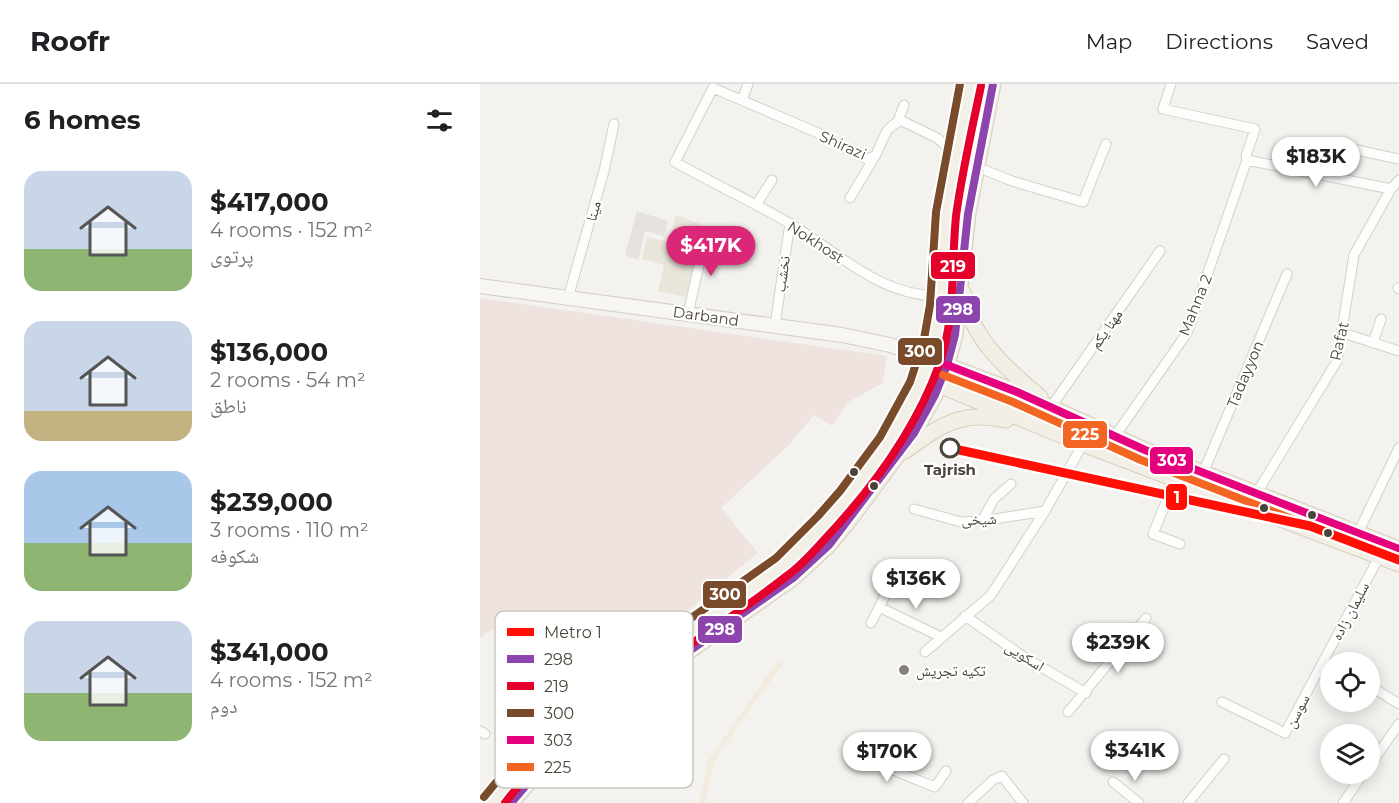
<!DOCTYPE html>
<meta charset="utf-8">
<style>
body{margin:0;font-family:Montserrat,"Noto Naskh Arabic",sans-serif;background:#f2f2f2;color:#202124;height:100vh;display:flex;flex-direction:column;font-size:22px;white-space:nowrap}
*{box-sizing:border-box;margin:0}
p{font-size:20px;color:#757577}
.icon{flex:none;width:33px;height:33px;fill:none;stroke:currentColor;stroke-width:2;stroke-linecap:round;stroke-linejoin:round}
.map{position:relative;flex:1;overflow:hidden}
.sheet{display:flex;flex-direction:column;background:#fff;width:480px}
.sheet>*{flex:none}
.buttons{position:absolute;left:840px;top:568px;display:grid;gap:12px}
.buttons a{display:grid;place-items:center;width:60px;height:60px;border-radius:50%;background:#fff;box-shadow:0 3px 15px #0003;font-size:30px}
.price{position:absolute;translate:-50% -51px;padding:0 14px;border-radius:21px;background:#fff;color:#222;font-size:20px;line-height:39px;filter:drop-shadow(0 2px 3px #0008)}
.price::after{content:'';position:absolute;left:50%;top:36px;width:18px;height:14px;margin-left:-9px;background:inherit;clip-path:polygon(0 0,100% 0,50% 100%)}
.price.active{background:#db2777;color:#fff}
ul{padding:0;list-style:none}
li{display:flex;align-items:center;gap:18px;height:150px;padding:0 24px}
li span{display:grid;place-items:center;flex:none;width:168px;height:120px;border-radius:18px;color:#555}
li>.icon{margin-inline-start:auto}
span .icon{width:72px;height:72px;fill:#fffc;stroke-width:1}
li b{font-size:26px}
h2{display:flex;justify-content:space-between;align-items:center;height:72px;padding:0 24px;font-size:26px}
header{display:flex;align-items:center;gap:36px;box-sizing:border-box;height:84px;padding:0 30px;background:#fff;border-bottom:2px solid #e0e0e0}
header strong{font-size:28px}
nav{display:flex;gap:33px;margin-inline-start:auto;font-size:21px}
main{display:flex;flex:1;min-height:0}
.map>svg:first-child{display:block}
.commercial{fill:#f3ebdf}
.education{fill:#eae5da}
.medical{fill:#eee3df}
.green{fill:#e1eecf}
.parking{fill:#e6e3df}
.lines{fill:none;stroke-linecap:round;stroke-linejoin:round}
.street-casing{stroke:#d2d0cb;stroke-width:11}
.secondary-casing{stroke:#d3cfc5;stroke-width:16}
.primary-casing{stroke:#d6cebb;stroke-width:17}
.street{stroke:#fdfdfc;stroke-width:9}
.secondary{stroke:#f7f6f1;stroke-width:14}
.primary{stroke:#f2efe6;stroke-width:15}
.bus-1-casing{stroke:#fff;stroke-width:12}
.bus-2-casing{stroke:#fff;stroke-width:12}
.bus-3-casing{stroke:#fff;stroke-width:12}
.bus-4-casing{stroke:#fff;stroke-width:12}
.bus-5-casing{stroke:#fff;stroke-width:12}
.bus-1{stroke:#8e44ad;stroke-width:8}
.bus-2{stroke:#e4002b;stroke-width:8}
.bus-3{stroke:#7a4b2a;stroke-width:8}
.bus-4{stroke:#e5007d;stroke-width:8}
.bus-5{stroke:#f26522;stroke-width:8}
.metro-1-casing{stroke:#fff;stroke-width:14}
.metro-1{stroke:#ff0f04;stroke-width:9}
.stop-dot{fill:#fff;stroke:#4b4439;stroke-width:3}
.bus-dot{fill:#4b4439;stroke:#fff;stroke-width:2}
.poi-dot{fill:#868178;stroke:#fff;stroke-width:2}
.labels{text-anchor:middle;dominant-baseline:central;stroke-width:4.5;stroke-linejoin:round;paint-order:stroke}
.street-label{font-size:15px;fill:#4b4439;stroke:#fff}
.stop-label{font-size:15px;font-weight:bold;fill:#4b4439;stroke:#fff}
.poi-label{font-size:15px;fill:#4b4439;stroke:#fff;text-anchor:start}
.key{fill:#fff;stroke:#c9c7c4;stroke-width:1.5}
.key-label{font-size:16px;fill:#4b4439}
.line-badge{stroke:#fff;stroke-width:2}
.badge-label{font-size:16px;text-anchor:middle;font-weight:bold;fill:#fff}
</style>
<header>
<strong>Roofr</strong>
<nav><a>Map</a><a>Directions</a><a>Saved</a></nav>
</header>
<main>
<section class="sheet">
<h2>6 homes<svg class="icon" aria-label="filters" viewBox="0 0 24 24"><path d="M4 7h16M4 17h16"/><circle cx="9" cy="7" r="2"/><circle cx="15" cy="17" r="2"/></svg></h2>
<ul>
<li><span style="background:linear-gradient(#c9d6e8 65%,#8fb573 0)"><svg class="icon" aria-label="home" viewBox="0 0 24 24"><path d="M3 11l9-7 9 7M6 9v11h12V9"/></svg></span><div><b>$417,000</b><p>4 rooms · 152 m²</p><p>پرتوی</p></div></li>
<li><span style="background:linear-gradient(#c9d6e8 75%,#c2b280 0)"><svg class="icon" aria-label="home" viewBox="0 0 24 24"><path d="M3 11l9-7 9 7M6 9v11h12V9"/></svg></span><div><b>$136,000</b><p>2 rooms · 54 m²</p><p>ناطق</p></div></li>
<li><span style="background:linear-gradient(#a9c7e8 60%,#8fb573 0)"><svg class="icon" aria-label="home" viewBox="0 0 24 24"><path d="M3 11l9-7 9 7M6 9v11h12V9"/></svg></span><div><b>$239,000</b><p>3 rooms · 110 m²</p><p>شکوفه</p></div></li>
<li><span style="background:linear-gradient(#c9d6e8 60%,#8fb573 0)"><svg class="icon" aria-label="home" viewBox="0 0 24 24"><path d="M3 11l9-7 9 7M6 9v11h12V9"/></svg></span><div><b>$341,000</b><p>4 rooms · 152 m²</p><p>دوم</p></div></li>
</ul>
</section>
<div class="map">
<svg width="919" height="719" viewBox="0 0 919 719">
<rect width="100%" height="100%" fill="#f4f2ee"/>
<path class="commercial" d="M 298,576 L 304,579 L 264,633 L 236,674 L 225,719 L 219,719 L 227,682 L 225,681 Z"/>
<path class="education" d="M 196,131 L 223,141 L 206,213 L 178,207 L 184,181 L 162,175 L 167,153 L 189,158 Z"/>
<path class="medical" d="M 0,214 L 407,272 L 403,299 L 368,318 L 352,342 L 334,331 L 310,360 L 241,424 L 278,469 L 207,527 L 126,584 L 122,578 L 118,581 L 96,552 L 52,582 L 12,545 L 0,554 Z"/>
<path class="green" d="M 498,0 L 504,0 L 484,86 L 479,124 L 469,245 L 464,246 L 475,102 Z"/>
<path class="parking" d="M 157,127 L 188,137 L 184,152 L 165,147 L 158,176 L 145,171 Z"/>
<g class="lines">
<g class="street-casing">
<path id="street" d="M 262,16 L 268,0
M 418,37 L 424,21
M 877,66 L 919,75
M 767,76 L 911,105
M 497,83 L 532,97 L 603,118 L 626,60
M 370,114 L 395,72
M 276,121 L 292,96
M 918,204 L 919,205
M 459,212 C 399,212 358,168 309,139 C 271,117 232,99 195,78 L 233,4 L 338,49 L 387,75 L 395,72 C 403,59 404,41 422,37 L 457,54 L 476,70
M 88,214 L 124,87 L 134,40
M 208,230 L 226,150
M 295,241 L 310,139
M 863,249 L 919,267
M 893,259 L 901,235
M 571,323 L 680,167
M 635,352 L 707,249 L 767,76 L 766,72 L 775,45 L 683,25 L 691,0
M 723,389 L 807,190
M 695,396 L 673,450 L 700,460
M 776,410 L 857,277 L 874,171 L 911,105 L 919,96
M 434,425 L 481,438 L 502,437 L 565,427
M 502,437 L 514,415 L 531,400
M 878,449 L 919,364
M 399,523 L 461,553
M 485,532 L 544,573 L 606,609
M 391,539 L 409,504
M 445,568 L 511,511 L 565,427 L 603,360
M 890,602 L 919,620
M 742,618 L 805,649 L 899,473
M 588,628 L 666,534
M 0,647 L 5,650
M 375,664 C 399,682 428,692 455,703 L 466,687
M 890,681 L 919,640
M 633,698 L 659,719
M 488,719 L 513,696 L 522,692 L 543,719
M 708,719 L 744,675
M 863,719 L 883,690"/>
</g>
<g class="secondary-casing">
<path id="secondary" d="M 0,202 L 362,251 L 410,261 L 450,275"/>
</g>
<g class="primary-casing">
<path id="primary" d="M 484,210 C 492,256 526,284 560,313
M 458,278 L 537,308 L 665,366 L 919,465
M 451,298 L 603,360 L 919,480
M 425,367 C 461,341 481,326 526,336
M 12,719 C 38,683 69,651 104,623 L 303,482 C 358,433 428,345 450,275 C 465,229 460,178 466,130 C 472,86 482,43 491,0
M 31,719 L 73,670 L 113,635 L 313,494 L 349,461 L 368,438 L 434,349 L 455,311 L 467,281 L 475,251 L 488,130 L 513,0"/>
</g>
<use href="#street" class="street"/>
<use href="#secondary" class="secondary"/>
<use href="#primary" class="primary"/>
<g class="bus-1-casing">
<path id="bus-1" d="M 31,719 L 73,670 L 113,635 L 313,494 L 349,461 L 434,349 L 455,311 L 467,281 L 475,251 L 488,130 L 513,0"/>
</g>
<g class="bus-2-casing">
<path id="bus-2" d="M 25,719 C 99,620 213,566 308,491 C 322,481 333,468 344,456 C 392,405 435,347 459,281 C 476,234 471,182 476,132 C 482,88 492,45 501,2"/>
</g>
<g class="bus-3-casing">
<path id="bus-3" d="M 4,713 L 47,661 L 97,615 L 296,474 L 338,432 L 360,407 L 400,353 L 430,298 L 444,255 L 450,221 L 456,128 L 480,0"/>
</g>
<g class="bus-4-casing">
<path id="bus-4" d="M 467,281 L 537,308 L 665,366 L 919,465"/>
</g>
<g class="bus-5-casing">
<path id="bus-5" d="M 463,291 L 533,318 L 661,376 L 915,475"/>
</g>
<use href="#bus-1" class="bus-1"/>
<use href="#bus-2" class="bus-2"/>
<use href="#bus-3" class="bus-3"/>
<use href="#bus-4" class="bus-4"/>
<use href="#bus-5" class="bus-5"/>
<g class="metro-1-casing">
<path id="metro-1" d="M 470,364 L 830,442 L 919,476"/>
</g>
<use href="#metro-1" class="metro-1"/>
</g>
<circle class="stop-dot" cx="470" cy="364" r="9"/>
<g class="bus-dot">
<circle cx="374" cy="388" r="5"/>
<circle cx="394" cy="402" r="5"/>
<circle cx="784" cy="424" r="5"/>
<circle cx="832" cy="431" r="5"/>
<circle cx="848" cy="449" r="5"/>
</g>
<circle class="poi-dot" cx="424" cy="586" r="6"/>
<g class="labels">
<g class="street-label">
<text transform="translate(363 61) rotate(24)">Shirazi</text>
<text transform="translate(113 127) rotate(-74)">مینا</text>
<text transform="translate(336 158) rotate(33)">Nokhost</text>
<text transform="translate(302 190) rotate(-82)">نخشب</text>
<text transform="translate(715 221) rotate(-68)">Mahna 2</text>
<text transform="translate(226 232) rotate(8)">Darband</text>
<text transform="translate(626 245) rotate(-55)">مهنا یکم</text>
<text transform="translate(859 257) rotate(-77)">Rafat</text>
<text transform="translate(765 290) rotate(-67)">Tadayyon</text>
<text transform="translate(499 435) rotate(-2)">شیخی</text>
<text transform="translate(870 527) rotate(-62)">سلیمان زاده</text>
<text transform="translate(545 572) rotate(32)">اسکویی</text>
<text transform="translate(817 627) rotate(-62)">سوسن</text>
</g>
<g class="stop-label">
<text x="470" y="385">Tajrish</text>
</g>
<g class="poi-label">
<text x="436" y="586">تکیه تجریش</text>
</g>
</g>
<rect x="15" y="527" width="198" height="177" rx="9" class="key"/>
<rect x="27" y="544" width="27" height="8" fill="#ff0f04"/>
<rect x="27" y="571" width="27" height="8" fill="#8e44ad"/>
<rect x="27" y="598" width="27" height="8" fill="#e4002b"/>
<rect x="27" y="625" width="27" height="8" fill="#7a4b2a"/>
<rect x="27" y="652" width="27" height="8" fill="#e5007d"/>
<rect x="27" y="679" width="27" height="8" fill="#f26522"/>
<g class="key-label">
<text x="64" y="554">Metro 1</text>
<text x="64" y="581">298</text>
<text x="64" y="608">219</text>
<text x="64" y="635">300</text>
<text x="64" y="662">303</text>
<text x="64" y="689">225</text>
</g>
<g class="line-badge">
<rect x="450" y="167" width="46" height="29" rx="6" fill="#e4002b"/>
<rect x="455" y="211" width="46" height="29" rx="6" fill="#8e44ad"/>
<rect x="417" y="253" width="46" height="29" rx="6" fill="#7a4b2a"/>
<rect x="582" y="336" width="46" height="29" rx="6" fill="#f26522"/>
<rect x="669" y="362" width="45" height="29" rx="6" fill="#e5007d"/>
<rect x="685" y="399" width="23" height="28" rx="6" fill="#ff0f04"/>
<rect x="222" y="496" width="45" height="29" rx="6" fill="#7a4b2a"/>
<rect x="217" y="531" width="46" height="29" rx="6" fill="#8e44ad"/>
</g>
<g class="badge-label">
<text x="473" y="188">219</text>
<text x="478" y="231">298</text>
<text x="440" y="273">300</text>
<text x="605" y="356">225</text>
<text x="692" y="382">303</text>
<text x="697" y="419">1</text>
<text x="245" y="516">300</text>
<text x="240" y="551">298</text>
</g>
</svg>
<div class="buttons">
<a><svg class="icon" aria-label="locate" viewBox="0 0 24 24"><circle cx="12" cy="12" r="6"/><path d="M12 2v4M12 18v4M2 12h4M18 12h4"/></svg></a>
<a><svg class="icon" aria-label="layers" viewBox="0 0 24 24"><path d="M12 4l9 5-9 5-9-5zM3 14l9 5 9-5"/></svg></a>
</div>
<b class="price" style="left:836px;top:104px">$183K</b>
<b class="price active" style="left:231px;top:193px">$417K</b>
<b class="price" style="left:436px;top:526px">$136K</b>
<b class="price" style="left:638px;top:590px">$239K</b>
<b class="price" style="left:655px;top:698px">$341K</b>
<b class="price" style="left:407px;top:699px">$170K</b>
</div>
</main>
